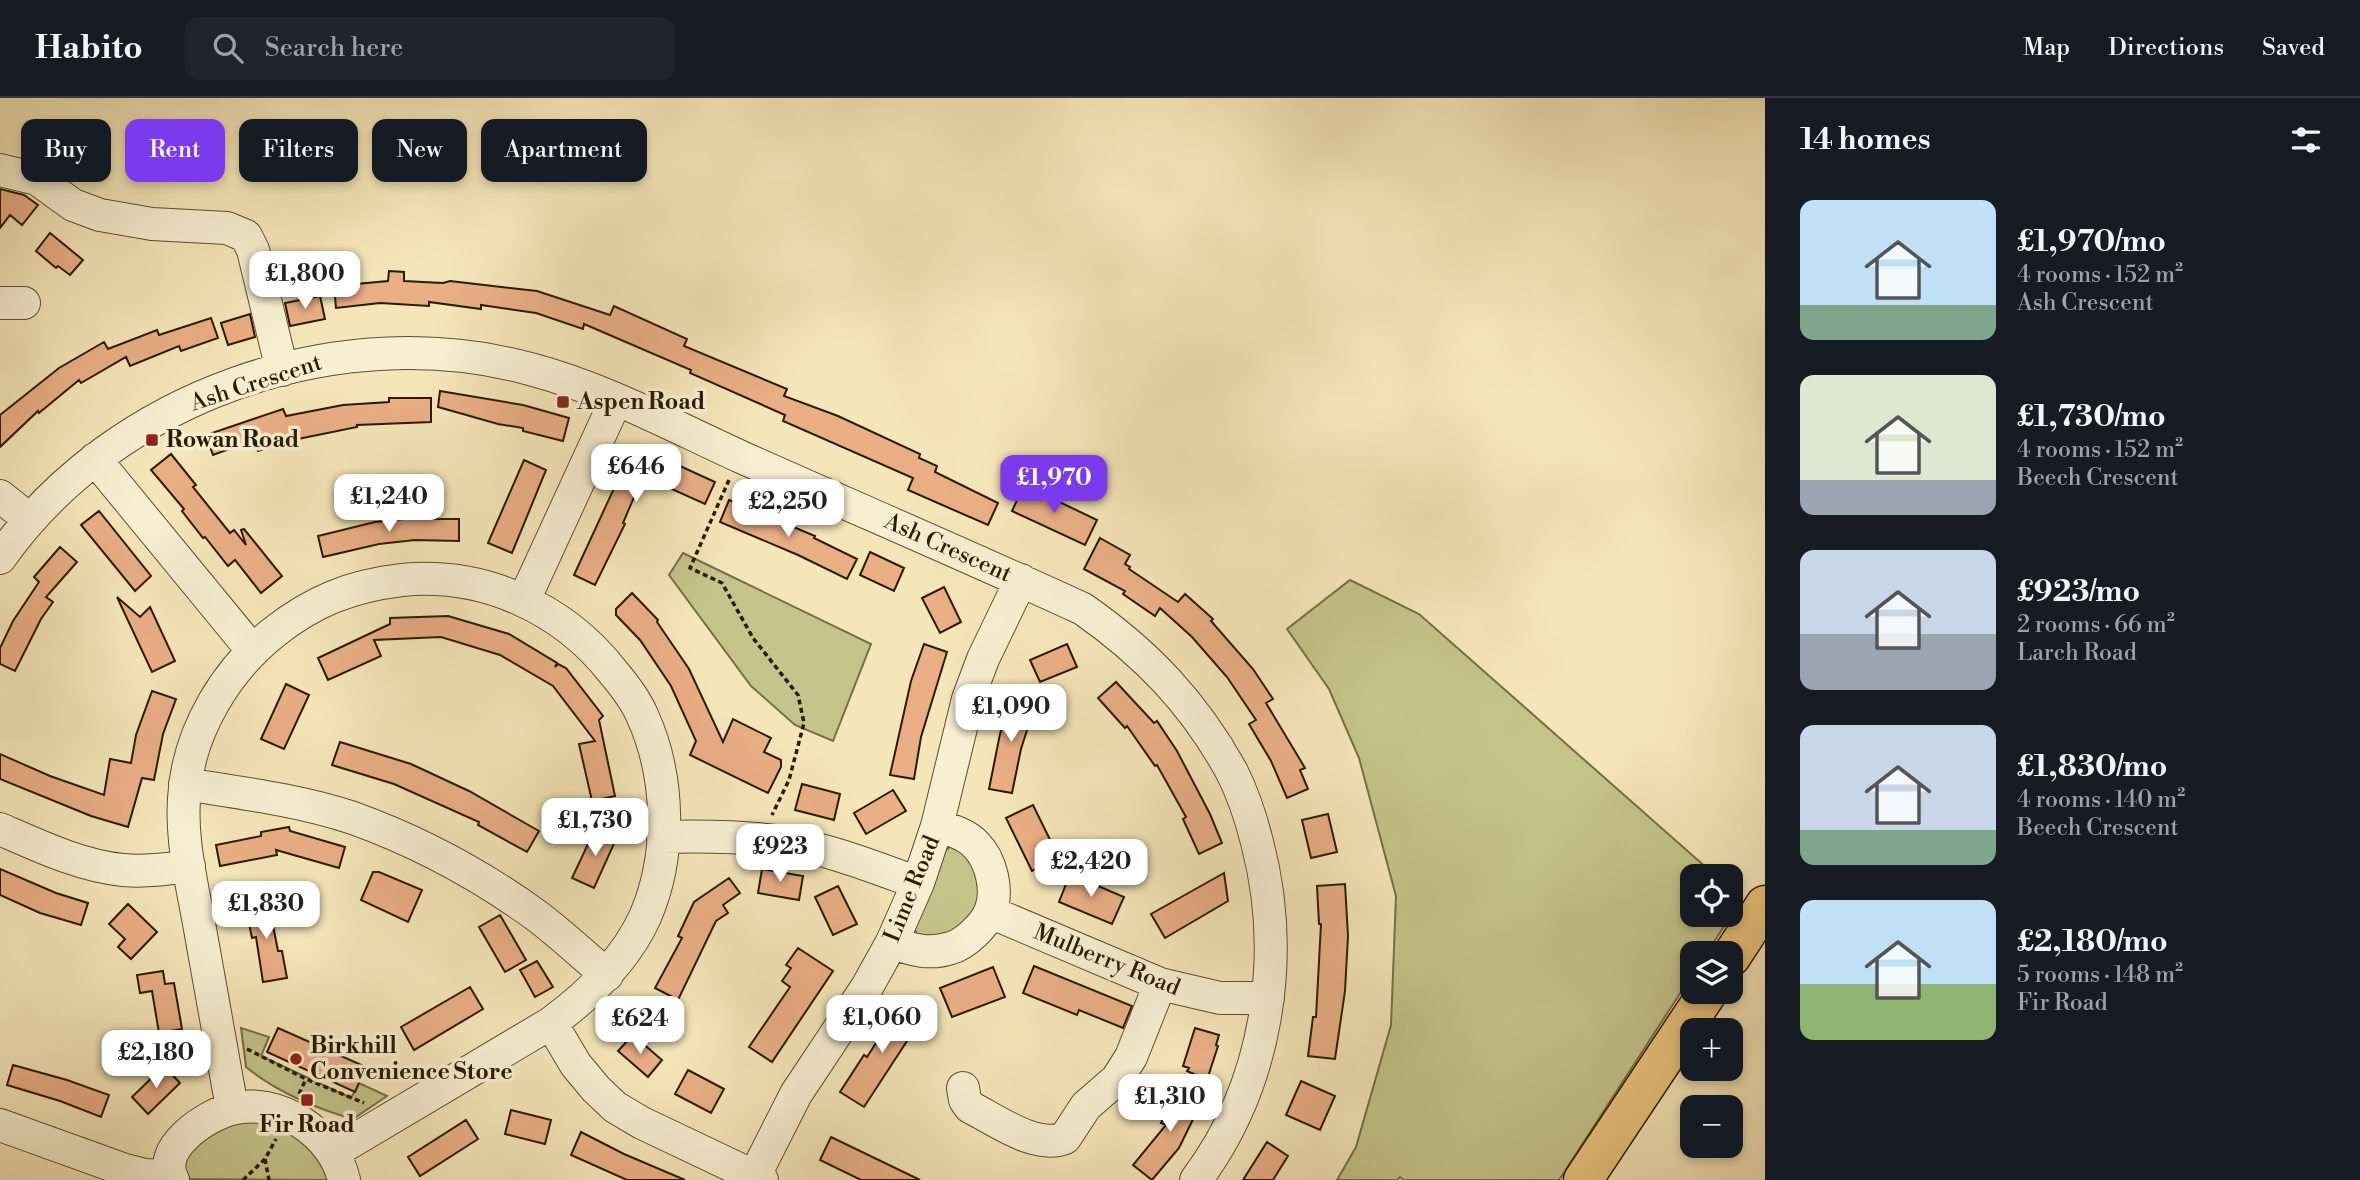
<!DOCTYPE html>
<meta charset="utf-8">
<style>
body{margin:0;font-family:"Libre Bodoni",serif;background:#20242c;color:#f1f3f6;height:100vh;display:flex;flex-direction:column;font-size:26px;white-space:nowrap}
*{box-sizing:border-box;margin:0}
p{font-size:23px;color:#9ea1a6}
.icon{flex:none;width:38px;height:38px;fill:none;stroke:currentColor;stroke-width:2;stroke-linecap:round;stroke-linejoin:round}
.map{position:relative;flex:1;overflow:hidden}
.details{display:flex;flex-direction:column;background:#171b24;width:595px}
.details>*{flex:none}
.top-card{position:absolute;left:21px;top:21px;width:665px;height:63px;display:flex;gap:14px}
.tools{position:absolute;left:1680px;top:766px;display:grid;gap:14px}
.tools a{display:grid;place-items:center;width:63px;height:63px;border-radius:14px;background:#171b24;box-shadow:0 4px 10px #0003;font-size:35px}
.price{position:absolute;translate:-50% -60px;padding:0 16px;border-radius:14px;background:#fff;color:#222;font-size:23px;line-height:46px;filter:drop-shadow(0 2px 4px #0008)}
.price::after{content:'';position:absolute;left:50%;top:42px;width:21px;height:16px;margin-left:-10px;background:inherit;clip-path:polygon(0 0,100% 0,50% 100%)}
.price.selected{background:#7c3aed;color:#fff}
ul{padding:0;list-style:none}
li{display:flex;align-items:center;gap:21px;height:175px;padding:0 35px}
li span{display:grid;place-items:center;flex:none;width:196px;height:140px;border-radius:14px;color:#555}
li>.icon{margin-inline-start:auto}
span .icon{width:84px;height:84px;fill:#fffc;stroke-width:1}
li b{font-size:30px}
h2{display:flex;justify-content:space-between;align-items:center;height:84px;padding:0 35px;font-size:30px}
.pill{padding:0 24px;border-radius:14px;background:#171b24;box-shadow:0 4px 10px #0003;font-size:24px;line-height:63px}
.pill.selected{background:#7c3aed;color:#fff}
header{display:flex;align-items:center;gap:42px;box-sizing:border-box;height:98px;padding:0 35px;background:#171b24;border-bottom:2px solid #363941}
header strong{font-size:33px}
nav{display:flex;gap:38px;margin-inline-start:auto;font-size:24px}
.search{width:490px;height:63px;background:#20242c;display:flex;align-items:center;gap:18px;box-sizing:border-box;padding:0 24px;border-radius:14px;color:#9ea1a6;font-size:26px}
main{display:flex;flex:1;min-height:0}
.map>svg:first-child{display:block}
.green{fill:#c4c38a;stroke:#776e46;stroke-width:2}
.building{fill:#eaae85;stroke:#2a1a01;stroke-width:2}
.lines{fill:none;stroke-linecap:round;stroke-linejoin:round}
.minor-casing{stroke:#5d4d2f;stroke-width:34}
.major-casing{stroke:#2a1a01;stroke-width:41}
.path{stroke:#2a1a01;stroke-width:3.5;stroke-dasharray:5 3.5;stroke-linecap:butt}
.minor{stroke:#f8efd2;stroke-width:32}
.major{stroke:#eac37c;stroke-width:38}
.poi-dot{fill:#8f2418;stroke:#f8efd2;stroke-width:2.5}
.labels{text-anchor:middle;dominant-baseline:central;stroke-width:7;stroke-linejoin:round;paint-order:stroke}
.street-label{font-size:23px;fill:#2a1a01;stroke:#f8efd2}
.poi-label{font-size:23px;font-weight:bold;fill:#2a1a01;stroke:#f8efd2;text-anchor:start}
</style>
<header>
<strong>Habito</strong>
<div class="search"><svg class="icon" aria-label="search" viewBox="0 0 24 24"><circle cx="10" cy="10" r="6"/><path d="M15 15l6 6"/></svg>Search here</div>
<nav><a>Map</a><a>Directions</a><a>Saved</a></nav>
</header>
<main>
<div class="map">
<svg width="1765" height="1082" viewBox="0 0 1765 1082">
<rect width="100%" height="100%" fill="#f5e6b9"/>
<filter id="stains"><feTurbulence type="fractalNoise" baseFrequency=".00286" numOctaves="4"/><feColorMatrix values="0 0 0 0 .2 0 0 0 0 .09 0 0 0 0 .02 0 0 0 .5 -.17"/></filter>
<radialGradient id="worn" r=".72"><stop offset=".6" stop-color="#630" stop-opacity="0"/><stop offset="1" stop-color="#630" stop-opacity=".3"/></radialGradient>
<path class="green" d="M 683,455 L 871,546 L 833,643 L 795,627 L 751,588 L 669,477 Z
M 1350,482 L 1419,516 L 1717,779 L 1692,779 L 1692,817 L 1731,817 L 1731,791 L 1742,801 L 1706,856 L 1692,856 L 1692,877 L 1559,1082 L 1404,1082 L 1400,1079 L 1397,1082 L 1337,1082 L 1356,1049 L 1391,927 L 1396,798 L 1359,660 L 1329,591 L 1287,531 Z
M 950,749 L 964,749 L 980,771 L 978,811 L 953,840 L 917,837 L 913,828 L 942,755 Z
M 241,930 L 269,939 L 261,958 L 351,1000 L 359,985 L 387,998 L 353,1021 C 315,1010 277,994 246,969 Z
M 228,1024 L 274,1024 L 312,1047 L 330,1082 L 190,1081 L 183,1073 L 186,1052 Z"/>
<path class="building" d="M 0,91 L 24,97 L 38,107 L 22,127 L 10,117 L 0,130 Z
M 50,135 L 83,162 L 70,177 L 58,168 L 56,170 L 36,153 Z
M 389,173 L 404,174 L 404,183 L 443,185 L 450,183 L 537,193 L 610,217 L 614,208 L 687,241 L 684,248 L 787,291 L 784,298 L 838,318 L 920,356 L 919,360 L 937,368 L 935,374 L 998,405 L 988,427 L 908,392 L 913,380 L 783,323 L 785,317 L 690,275 L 691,272 L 584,226 L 583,231 L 536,215 L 481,207 L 481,211 L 429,204 L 429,208 L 380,205 L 336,210 L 334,188 L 388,183 Z
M 320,198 L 325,221 L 290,228 L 285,205 Z
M 250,216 L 255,239 L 228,247 L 221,225 Z
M 211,220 L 218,240 L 181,253 L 179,248 L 130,268 L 126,259 L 81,285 L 79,282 L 39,315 L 38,313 L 0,349 L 0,317 L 59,270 L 104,244 L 108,251 L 157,232 L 159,237 Z
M 440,293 L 523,307 L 569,320 L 563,343 L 523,333 L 523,330 L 498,326 L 438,309 Z
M 389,300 L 431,300 L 431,324 L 357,327 L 357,329 L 298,341 L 298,339 L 258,353 L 254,342 L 213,357 L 206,337 L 283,311 L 286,318 L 343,307 L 389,304 Z
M 634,347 L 715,384 L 705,406 L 643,378 L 623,425 L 625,426 L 595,487 L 574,477 Z
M 171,356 L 196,387 L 193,389 L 230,435 L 234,432 L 246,447 L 241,432 L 244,431 L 282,478 L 261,495 L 235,462 L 228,468 L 205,439 L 203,440 L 182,413 L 184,411 L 151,372 Z
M 524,362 L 546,372 L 512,455 L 488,445 Z
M 1024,387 L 1097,422 L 1085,447 L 1012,413 Z
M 729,402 L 815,438 L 814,440 L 857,461 L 847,481 L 798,457 L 720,424 Z
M 99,413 L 151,478 L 135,493 L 81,427 Z
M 404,421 L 459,421 L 459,443 L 415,442 L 379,446 L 323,459 L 318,438 L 375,424 Z
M 1100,440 L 1130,457 L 1125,466 L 1130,469 L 1129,471 L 1178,504 L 1185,496 L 1213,521 L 1211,523 L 1253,571 L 1273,601 L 1266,605 L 1305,670 L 1300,672 L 1308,691 L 1287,700 L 1271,663 L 1249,626 L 1256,622 L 1227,579 L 1192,539 L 1160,510 L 1155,518 L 1123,496 L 1125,493 L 1084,471 Z
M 60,449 L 77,464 L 46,499 L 53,504 L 41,521 L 15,573 L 0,566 L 0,550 L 13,523 L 39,484 L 34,479 Z
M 870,454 L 904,470 L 894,493 L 860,477 Z
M 944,489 L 961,524 L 940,535 L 922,500 Z
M 632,495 L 658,522 L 657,524 L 689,571 L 723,644 L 733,621 L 771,640 L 764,654 L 781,662 L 781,669 L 768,695 L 690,657 L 696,643 L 671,588 L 640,542 L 616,517 L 616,511 Z
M 117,499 L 140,519 L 150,509 L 175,563 L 152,574 Z
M 448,518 L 509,536 L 557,565 L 555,569 L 558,566 L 566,570 L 603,618 L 599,622 L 615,698 L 592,703 L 579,646 L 595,643 L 553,588 L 500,557 L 441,539 L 374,542 L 381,558 L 328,582 L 318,560 L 390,526 L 390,520 Z
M 924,546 L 947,554 L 921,639 L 914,681 L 890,677 L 911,583 Z
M 1067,546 L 1077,569 L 1040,584 L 1030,562 Z
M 1116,584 L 1154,625 L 1157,623 L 1177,653 L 1210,716 L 1222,745 L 1199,756 L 1183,721 L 1186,719 L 1157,667 L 1155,668 L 1127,628 L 1125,630 L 1098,600 Z
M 286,586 L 309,597 L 284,651 L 261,641 Z
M 152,593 L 176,601 L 163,636 L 154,682 L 142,680 L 128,729 L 91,718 L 0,681 L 0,656 L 50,678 L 104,697 L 110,661 L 131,665 L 136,637 Z
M 1013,596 L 1036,604 L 1021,651 L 1012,695 L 989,691 L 1000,636 Z
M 340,644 L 411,666 L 469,693 L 539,733 L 527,754 L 478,727 L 479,724 L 394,686 L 332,667 Z
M 802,686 L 840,696 L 834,722 L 795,712 Z
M 893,692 L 906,713 L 866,736 L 854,715 Z
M 1033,707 L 1059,760 L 1032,773 L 1006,720 Z
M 1328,716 L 1337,754 L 1311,760 L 1302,722 Z
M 289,729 L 290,733 L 345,749 L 339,770 L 276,752 L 277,757 L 220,768 L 216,747 L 261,738 L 261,734 Z
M 596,729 L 617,739 L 594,790 L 572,780 Z
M 0,771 L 56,795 L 88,805 L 81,827 L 40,815 L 0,797 Z
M 762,771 L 803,778 L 799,802 L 758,795 Z
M 373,774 L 379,774 L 422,792 L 408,824 L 361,802 Z
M 1224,775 L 1228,803 L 1165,840 L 1151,816 Z
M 1070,776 L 1124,799 L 1112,826 L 1059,804 Z
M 729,780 L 740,795 L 723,807 L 728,815 L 716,823 L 678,902 L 655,890 L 682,840 L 678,838 L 694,804 Z
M 1345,786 L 1348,838 L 1345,893 L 1335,961 L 1308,958 L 1313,919 L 1316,919 L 1321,826 L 1319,826 L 1317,788 Z
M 838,788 L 857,826 L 833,837 L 815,799 Z
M 268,802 L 278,853 L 282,853 L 287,880 L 263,884 L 256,839 L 252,840 L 245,806 Z
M 128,806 L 157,834 L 131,861 L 118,849 L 125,841 L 109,826 Z
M 500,817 L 526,862 L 505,874 L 479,829 Z
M 798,850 L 833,873 L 772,964 L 749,949 L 790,889 L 782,883 L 791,870 L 786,867 Z
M 537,863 L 553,889 L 535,899 L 520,872 Z
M 1034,868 L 1132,908 L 1123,930 L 1079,912 L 1077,917 L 1023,895 Z
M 993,869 L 1005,899 L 952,919 L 940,890 Z
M 163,873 L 165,886 L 174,885 L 182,931 L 159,935 L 152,893 L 140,895 L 137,877 Z
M 470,889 L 483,911 L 414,952 L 401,929 Z
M 903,903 L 924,917 L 864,1009 L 840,994 L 864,957 L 867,959 Z
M 278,930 L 366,969 L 355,994 L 267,954 Z
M 1195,930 L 1219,937 L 1216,947 L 1218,948 L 1207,982 L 1187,973 L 1189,970 L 1183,968 Z
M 633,937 L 662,962 L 648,979 L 618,953 Z
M 13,967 L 67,982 L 109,997 L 101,1019 L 60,1003 L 7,987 Z
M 164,968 L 180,985 L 148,1016 L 132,999 Z
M 688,972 L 724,991 L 711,1015 L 675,996 Z
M 1301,983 L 1335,998 L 1320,1032 L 1286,1017 Z
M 1180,988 L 1202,1003 L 1179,1050 L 1152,1082 L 1133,1067 L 1166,1027 L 1161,1025 Z
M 511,1012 L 551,1022 L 545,1046 L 505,1036 Z
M 466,1022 L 478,1041 L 420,1078 L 408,1059 Z
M 581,1034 L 624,1056 L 685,1082 L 627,1082 L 571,1057 Z
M 831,1039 L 920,1082 L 861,1082 L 820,1062 Z
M 1267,1044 L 1288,1058 L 1273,1082 L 1243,1082 Z"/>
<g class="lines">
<g class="minor-casing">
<path id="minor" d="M 0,72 L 37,81 L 73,107 L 100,117 L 152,126 L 227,130 L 246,138 L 253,152 L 282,272
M 0,205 L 24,205
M 95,361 L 252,552
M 0,398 L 30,422
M 0,460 C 114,298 339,219 530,271 C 603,290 673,328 741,359 C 855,410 970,459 1083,511 C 1147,556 1194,605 1232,674 C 1243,696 1251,720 1257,744 C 1287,858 1268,986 1196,1082
M 524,502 L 616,302
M 185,686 C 241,695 299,702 353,720 C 417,743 482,778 537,818 C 561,836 584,858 607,877
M 0,731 C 39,748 81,768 123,772 C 145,774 167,771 189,768
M 663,739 C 703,738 743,738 783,744 C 829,751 874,769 918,785
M 990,814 L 1160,886 L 1220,900 L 1268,900
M 892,844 C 911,852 930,857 951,850 C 965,846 984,828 990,814 C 999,793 991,762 976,747 C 966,736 951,732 937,728
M 551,925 L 576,967 L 596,991 L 615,1009 L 642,1025 L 762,1082
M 963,990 L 965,1002 L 970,1009 C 996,1022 1036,1052 1065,1040 L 1086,1008 L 1117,981 L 1131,959 L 1160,886
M 232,1010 C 221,950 211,891 200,831 C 192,785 179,737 185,690 C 191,630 227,572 273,535 C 313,503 351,488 402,482 C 484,474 563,510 613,574 C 624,587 635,601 642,617 C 670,678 672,757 645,819 C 625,863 589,897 551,925 L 334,1054
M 0,1027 L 125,1072 L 145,1077 L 171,1078
M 754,1079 L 796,996 L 867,889 L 892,844 L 918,785 L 937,728 L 968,601 L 983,561 L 1021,482
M 173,1082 C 155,1051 205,1018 231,1011 C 278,998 334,1036 344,1082"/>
</g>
<g class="major-casing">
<path id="major" d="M 1731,859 L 1765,807
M 1583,1082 L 1708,894"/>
</g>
<path class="path" d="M 729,382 L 690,470 L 722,485 L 753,540 L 798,597 L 804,625 L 789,682 L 772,717
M 247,951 L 306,981 L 364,1005
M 299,996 L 306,981
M 265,1061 L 269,1082
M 243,1082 L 265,1061 L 276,1041"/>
<use href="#minor" class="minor"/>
<use href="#major" class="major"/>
</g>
<g class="poi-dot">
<rect x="556" y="297" width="14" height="14" rx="3.5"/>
<rect x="145" y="335" width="14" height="14" rx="3.5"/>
<circle cx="296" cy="961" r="7"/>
<rect x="300" y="995" width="14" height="14" rx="3.5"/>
</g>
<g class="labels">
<g class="street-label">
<text transform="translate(256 285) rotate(-18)">Ash Crescent</text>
<text transform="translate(948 450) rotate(24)">Ash Crescent</text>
<text transform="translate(912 791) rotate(-68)">Lime Road</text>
<text transform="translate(1107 862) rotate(22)">Mulberry Road</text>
</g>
<g class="poi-label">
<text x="577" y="304">Aspen Road</text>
<text x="166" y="342">Rowan Road</text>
<text x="310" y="948">Birkhill<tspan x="310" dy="26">Convenience Store</tspan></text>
<text x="307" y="1027" text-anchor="middle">Fir Road</text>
</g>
</g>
<rect width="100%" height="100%" filter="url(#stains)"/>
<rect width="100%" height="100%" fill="url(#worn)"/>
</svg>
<div class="tools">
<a><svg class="icon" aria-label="locate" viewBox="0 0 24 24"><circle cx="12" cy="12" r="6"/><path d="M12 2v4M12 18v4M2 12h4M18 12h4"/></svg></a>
<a><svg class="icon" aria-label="layers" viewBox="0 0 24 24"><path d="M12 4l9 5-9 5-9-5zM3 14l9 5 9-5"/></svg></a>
<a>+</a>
<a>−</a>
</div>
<b class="price" style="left:305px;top:213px">£1,800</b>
<b class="price" style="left:636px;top:406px">£646</b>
<b class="price selected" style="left:1054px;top:417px">£1,970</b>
<b class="price" style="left:389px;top:436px">£1,240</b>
<b class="price" style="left:788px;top:441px">£2,250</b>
<b class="price" style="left:1011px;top:646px">£1,090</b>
<b class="price" style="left:595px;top:760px">£1,730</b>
<b class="price" style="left:780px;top:786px">£923</b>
<b class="price" style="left:1091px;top:801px">£2,420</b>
<b class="price" style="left:266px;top:843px">£1,830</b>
<b class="price" style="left:882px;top:957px">£1,060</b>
<b class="price" style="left:640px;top:958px">£624</b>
<b class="price" style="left:156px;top:992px">£2,180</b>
<b class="price" style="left:1170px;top:1036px">£1,310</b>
<div class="top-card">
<a class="pill">Buy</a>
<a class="pill selected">Rent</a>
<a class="pill">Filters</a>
<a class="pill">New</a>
<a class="pill">Apartment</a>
</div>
</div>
<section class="details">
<h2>14 homes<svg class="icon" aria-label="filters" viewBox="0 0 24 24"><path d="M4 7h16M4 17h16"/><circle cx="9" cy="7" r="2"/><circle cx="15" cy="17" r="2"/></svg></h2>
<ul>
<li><span style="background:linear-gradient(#bfe0f5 75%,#7fa58c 0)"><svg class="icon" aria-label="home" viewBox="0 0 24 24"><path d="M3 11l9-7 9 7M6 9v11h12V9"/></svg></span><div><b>£1,970/mo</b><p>4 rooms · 152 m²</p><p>Ash Crescent</p></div></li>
<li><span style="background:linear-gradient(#dfe7d0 75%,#9aa5b1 0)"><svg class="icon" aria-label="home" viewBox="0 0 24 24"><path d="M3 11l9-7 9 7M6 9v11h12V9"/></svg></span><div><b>£1,730/mo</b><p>4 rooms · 152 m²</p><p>Beech Crescent</p></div></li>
<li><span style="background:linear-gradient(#c9d6e8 60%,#9aa5b1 0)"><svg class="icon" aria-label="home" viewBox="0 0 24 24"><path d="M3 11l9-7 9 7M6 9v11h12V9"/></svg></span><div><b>£923/mo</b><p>2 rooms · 66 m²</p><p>Larch Road</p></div></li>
<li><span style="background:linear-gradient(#c9d6e8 75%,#7fa58c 0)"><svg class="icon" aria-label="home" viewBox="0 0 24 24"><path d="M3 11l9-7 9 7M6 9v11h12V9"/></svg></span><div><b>£1,830/mo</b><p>4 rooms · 140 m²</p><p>Beech Crescent</p></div></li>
<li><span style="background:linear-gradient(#bfe0f5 60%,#8fb573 0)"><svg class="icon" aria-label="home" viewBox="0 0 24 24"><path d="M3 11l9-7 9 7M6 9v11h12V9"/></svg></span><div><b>£2,180/mo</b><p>5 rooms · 148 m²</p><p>Fir Road</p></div></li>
</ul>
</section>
</main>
